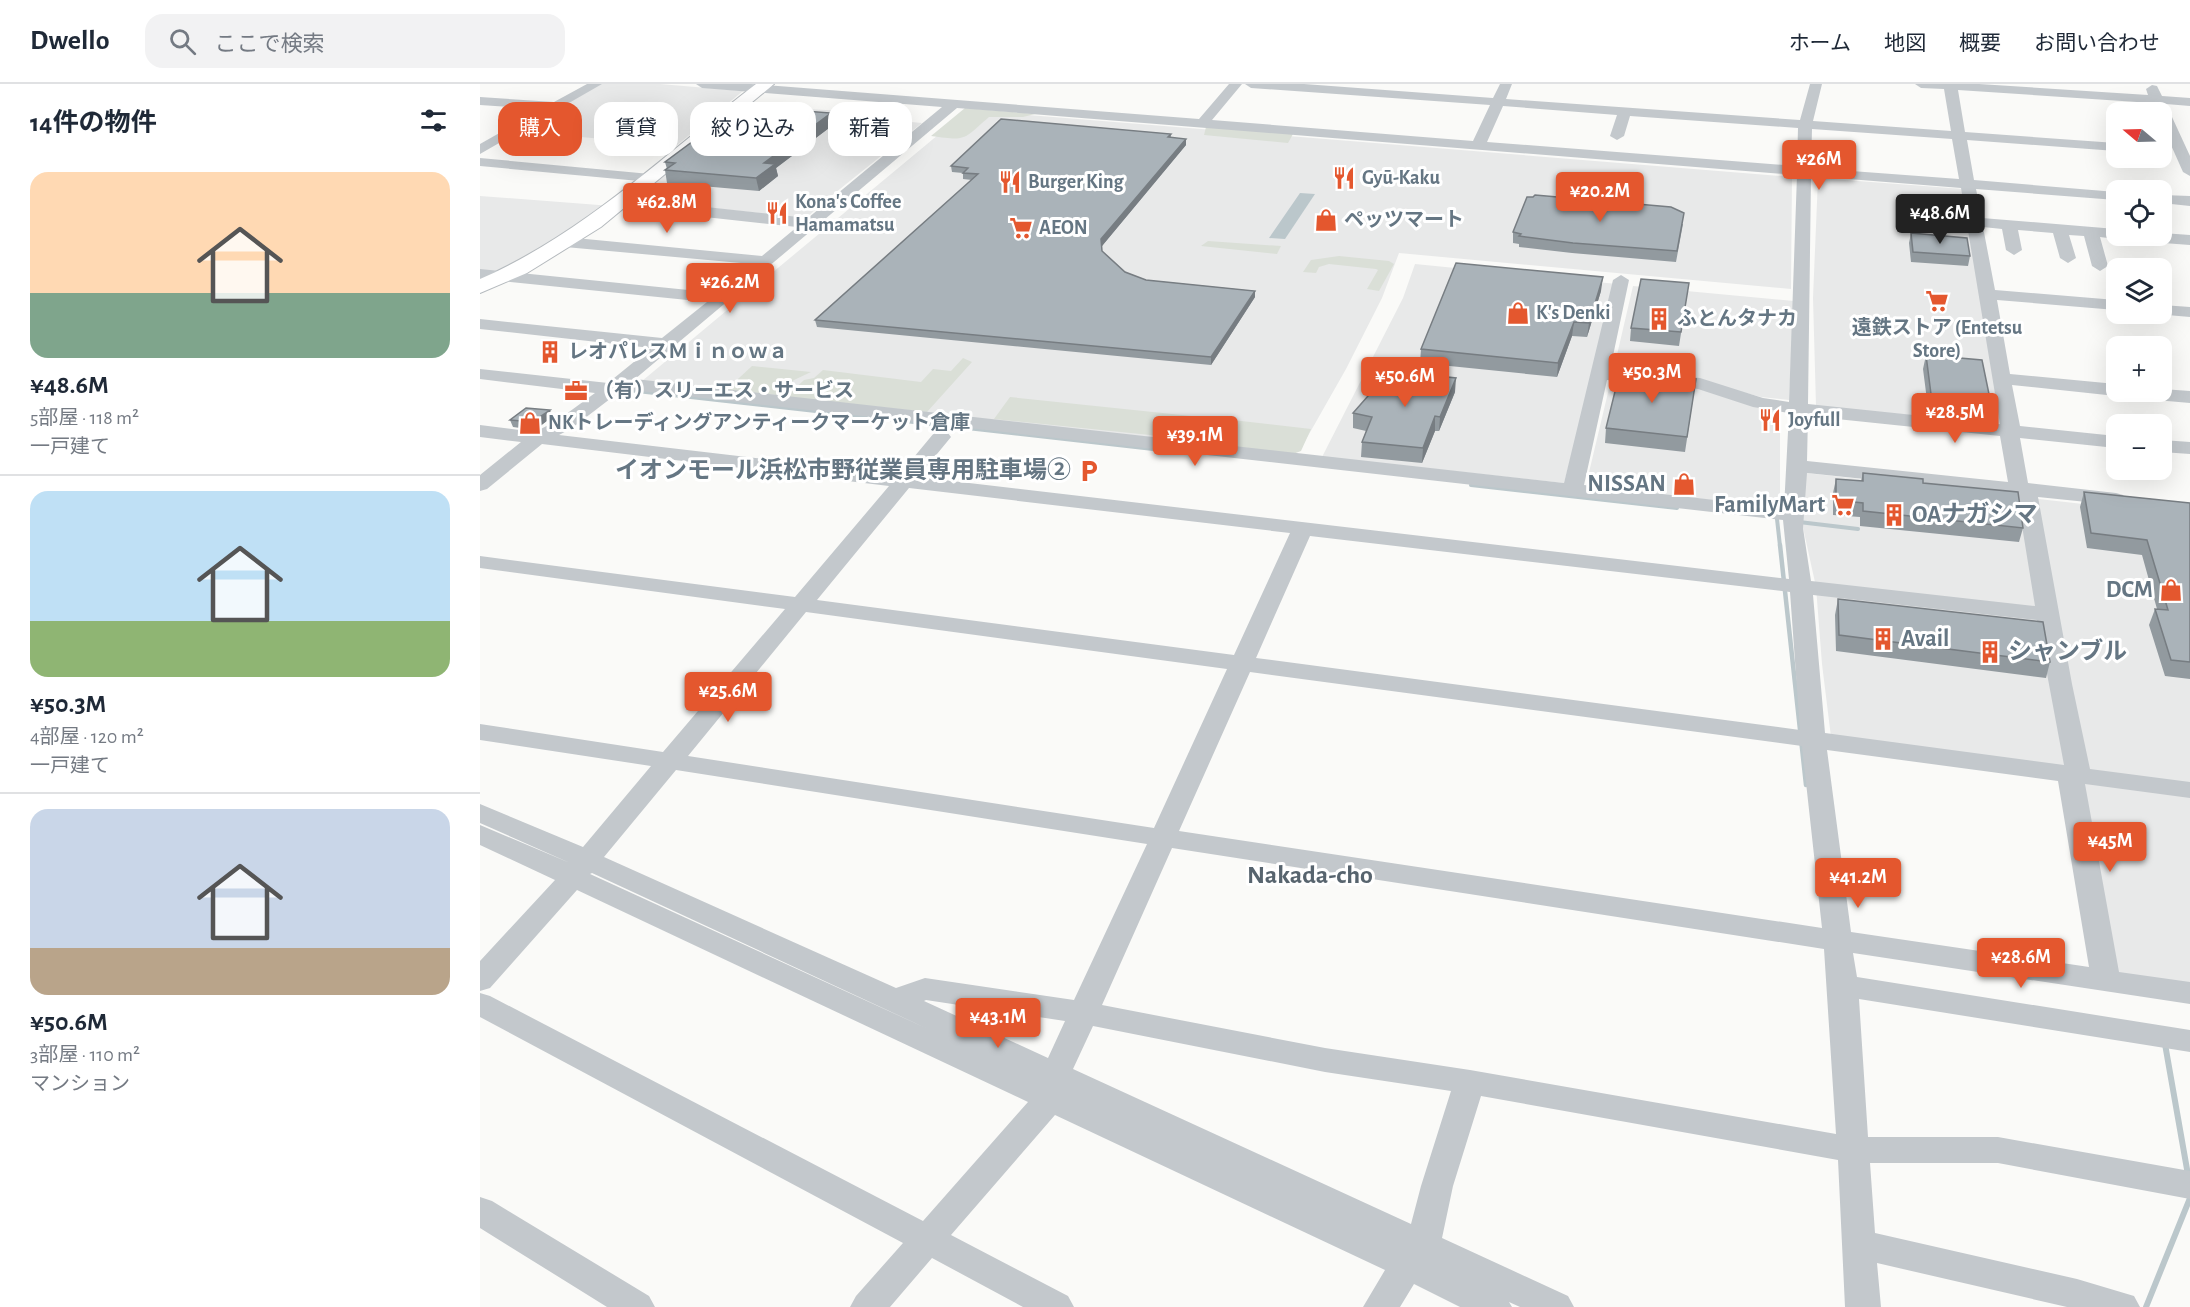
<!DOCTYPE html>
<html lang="ja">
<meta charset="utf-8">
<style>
body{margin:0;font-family:"Alegreya Sans","Noto Sans JP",sans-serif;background:#f2f2f3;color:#1f2937;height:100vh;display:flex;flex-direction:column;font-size:22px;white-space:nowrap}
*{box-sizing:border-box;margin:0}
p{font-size:20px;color:#747a83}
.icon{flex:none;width:33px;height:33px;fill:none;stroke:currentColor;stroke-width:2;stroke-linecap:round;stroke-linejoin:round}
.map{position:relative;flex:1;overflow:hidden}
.drawer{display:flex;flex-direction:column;background:#fff;width:480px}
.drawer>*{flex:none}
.top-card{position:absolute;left:18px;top:18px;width:570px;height:54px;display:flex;gap:12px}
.needle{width:39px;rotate:289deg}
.controls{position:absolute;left:1626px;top:18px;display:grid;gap:12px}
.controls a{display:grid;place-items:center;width:66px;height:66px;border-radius:12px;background:#fff;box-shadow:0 6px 24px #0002;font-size:30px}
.price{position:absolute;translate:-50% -51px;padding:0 14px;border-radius:6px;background:#e4572e;color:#fff;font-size:20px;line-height:39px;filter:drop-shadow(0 2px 3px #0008)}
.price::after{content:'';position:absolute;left:50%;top:36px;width:18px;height:14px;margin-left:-9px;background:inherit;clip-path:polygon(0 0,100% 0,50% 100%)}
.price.current{background:#222;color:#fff}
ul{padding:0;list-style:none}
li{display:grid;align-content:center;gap:12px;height:318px;padding:0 30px}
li+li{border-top:2px solid #e0e1e3}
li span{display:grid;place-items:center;height:186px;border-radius:18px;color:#555}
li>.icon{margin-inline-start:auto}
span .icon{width:108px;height:108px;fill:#fffc;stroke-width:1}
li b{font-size:26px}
h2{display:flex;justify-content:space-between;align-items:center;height:72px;padding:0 30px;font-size:26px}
.chip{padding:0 21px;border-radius:18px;background:#fff;box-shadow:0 6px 24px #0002;font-size:21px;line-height:54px}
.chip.current{background:#e4572e;color:#fff}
header{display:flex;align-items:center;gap:36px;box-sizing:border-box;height:84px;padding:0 30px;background:#fff;border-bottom:2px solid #e0e1e3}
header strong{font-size:28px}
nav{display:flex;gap:33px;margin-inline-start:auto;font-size:21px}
.search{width:420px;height:54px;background:#f2f2f3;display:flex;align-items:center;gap:15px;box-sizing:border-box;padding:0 21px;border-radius:18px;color:#747a83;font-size:22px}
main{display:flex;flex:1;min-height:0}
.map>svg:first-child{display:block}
.built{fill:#e8e9e9}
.green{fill:#dadfd7}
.water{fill:#bbc7cb}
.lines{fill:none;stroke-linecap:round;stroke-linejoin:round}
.stream-far2{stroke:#bbc7cb;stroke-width:4}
.stream-far1{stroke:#bbc7cb;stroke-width:4.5}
.stream{stroke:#bbc7cb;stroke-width:6}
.major-casing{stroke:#b5babe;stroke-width:2}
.minor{fill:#c3c8cc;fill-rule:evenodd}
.major{fill:#fff;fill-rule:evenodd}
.wall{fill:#929a9f}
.shaded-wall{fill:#777d82}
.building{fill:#aab3b9;stroke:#777d82;stroke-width:1.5}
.labels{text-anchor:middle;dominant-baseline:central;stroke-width:6;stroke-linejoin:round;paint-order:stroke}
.far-poi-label{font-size:20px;font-weight:bold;fill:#657683;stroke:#fff;text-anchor:start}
.poi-label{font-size:24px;font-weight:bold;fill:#657683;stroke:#fff;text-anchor:end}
.neighbourhood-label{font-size:26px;font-weight:bold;fill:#57646e;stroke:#fff}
</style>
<header>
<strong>Dwello</strong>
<div class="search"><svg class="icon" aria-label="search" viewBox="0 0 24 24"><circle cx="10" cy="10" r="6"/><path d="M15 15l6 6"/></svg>ここで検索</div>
<nav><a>ホーム</a><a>地図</a><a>概要</a><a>お問い合わせ</a></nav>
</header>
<main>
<section class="drawer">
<h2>14件の物件<svg class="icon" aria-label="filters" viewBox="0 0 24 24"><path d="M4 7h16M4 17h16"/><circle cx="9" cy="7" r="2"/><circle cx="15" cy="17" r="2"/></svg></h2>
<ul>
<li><span style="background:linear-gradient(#ffd9b3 65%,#7fa58c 0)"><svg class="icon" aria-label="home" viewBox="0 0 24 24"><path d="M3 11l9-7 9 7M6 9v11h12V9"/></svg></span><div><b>¥48.6M</b><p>5部屋 · 118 m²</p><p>一戸建て</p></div></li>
<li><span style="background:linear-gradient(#bfe0f5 70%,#8fb573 0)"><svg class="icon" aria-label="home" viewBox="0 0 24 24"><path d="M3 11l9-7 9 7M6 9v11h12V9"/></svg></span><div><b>¥50.3M</b><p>4部屋 · 120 m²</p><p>一戸建て</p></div></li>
<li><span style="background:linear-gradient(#c9d6e8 75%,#b9a48a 0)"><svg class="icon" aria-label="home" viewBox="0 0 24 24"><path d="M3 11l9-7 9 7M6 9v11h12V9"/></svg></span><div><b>¥50.6M</b><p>3部屋 · 110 m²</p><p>マンション</p></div></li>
</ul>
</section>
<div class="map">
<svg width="1710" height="1223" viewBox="0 0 1710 1223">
<rect width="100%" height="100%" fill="#fafaf8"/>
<path class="built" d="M 120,0 L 180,0 L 263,7 L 196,62 L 38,47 Z
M 402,17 L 418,17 L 396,35 L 442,39 L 345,117 L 339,117 L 338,119 L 343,119 L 326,134 L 154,116 L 168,101 L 260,28 L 318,32 L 326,25 L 386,28 Z
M 488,26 L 1312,93 L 1311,205 L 919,169 L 902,214 L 866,285 L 820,366 L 812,370 L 162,297 Z
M 1338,94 L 1484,105 L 1523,340 L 1336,322 L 1333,214 Z
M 0,112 L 132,122 L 25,190 L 0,187 Z
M 935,180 L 1137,200 L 1084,399 L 842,373 L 923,214 Z
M 1153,202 L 1314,217 L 1309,316 L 1281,313 L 1218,296 L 1133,288 Z
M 1131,296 L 1222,305 L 1279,324 L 1295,327 L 1300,330 L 1300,420 L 1289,423 L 1106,401 Z
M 1326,389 L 1710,432 L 1710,700 L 1351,653 L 1342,580 L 1336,503 L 1322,439 Z
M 1596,695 L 1710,711 L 1710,903 L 1630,891 Z"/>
<path class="green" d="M 485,24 L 555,30 L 543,33 L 509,33 C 482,56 488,57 451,52 Z
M 726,43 L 813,50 L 808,59 L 724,51 Z
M 728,157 L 801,162 L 797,170 L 721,162 Z
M 859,172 L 909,177 L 914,180 L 899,207 L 887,205 L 898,186 L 896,185 L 849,180 L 839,183 L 836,189 L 823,188 L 831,176 Z
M 483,274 L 492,278 L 447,328 L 306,313 L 324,296 L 334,294 L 343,286 L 441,298 L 453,285 L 471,287 Z
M 272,282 L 331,288 L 314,296 L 296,311 L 246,306 Z
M 530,313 L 721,333 L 709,355 L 514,335 Z
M 735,334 L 831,345 L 821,367 L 813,370 L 721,359 Z"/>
<path class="water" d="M 820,109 L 835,110 L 805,155 L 789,154 Z"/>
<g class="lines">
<path class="stream-far2" d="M 148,306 L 682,366
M 991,401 L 1197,424
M 1297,435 L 1300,462
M 1319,438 L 1378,445"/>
<path class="stream-far1" d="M 1300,461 L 1326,701"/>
<path class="stream" d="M 1685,960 L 1708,1091
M 1666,1223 L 1710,1114"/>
<g class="major-casing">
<path id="major" d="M 276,0 L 294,0 L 121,143 L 47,189 L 0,209 L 0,195 C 105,149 186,69 276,0 Z"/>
</g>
<path class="minor" d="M 107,0 L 122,0 L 0,70 L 0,60 L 62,25 L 0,21 L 0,13 L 74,18 Z
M 216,0 L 271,0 L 719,35 L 749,0 L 762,0 L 732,36 L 993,57 L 1010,21 L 771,4 L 765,0 L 824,0 L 1013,14 L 1020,0 L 1032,0 L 1026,15 L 1320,36 L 1330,0 L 1342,0 L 1333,37 L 1471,47 L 1464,5 L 1441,4 L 1435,0 L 1499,0 L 1668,11 L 1666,5 L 1672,1 L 1677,2 L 1682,12 L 1710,14 L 1710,22 L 1686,20 L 1710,72 L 1710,92 L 1703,88 L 1682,41 L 1682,28 L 1676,28 L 1672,19 L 1478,6 L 1485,48 L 1636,59 L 1636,67 L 1487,56 L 1494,96 L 1636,108 L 1636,116 L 1496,105 L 1502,134 L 1636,145 L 1636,152 L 1643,152 L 1636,155 L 1620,153 L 1628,182 L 1620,187 L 1612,182 L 1604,152 L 1589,151 L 1596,174 L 1588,179 L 1580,174 L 1573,149 L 1538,146 L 1542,166 L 1534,171 L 1526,166 L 1522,145 L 1503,143 L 1515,206 L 1636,216 L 1636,226 L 1517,216 L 1530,290 L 1636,300 L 1636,308 L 1682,308 L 1682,305 L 1710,307 L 1710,319 L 1653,314 L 1646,312 L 1644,308 L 1636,312 L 1532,301 L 1540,342 L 1636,352 L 1636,364 L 1540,354 L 1548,399 L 1636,409 L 1643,411 L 1646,415 L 1643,419 L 1636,421 L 1558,413 L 1592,600 L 1610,685 L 1710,698 L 1710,714 L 1605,700 L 1639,888 L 1710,898 L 1710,920 L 1373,869 L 1377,893 L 1710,946 L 1710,968 L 1379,915 L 1388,1053 L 1518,1053 L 1710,1087 L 1710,1115 L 1518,1079 L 1390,1079 L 1395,1149 L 1597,1195 L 1654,1212 L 1660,1223 L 1587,1223 L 1397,1179 L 1401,1223 L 1365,1223 L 1358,1076 L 1001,1012 L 973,1102 L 962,1154 L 1088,1212 L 1094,1223 L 1040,1223 L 1029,1218 L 1032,1223 L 980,1223 L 934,1200 L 920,1223 L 883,1223 L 905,1186 L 575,1031 L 471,1151 L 588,1212 L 594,1223 L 543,1223 L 452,1174 L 410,1223 L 370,1223 L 376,1212 L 423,1159 L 0,933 L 0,909 L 10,912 L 443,1137 L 548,1018 L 97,806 L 10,904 L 0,907 L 0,877 L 75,796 L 0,761 L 0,741 L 90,779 L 0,739 L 0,720 L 103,763 L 171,682 L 0,656 L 0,640 L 183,668 L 305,525 L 0,484 L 0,472 L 315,513 L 409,402 L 62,360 L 7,405 L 0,407 L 0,391 L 41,358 L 0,353 L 0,341 L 55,348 L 78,336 L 115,309 L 0,295 L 0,285 L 128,299 L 171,264 L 0,245 L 0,235 L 182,254 L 227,218 L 0,195 L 0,185 L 238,209 L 272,180 L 85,163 L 77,158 L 85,153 L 282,172 L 317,143 L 143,124 L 135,119 L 143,114 L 328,134 L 462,23 L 222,4 ZM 1023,22 L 1137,31 L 1130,52 L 1137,56 L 1144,52 L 1150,32 L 1318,44 L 1317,82 L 1007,58 ZM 477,24 L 1317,91 L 1309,318 L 1283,314 L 1220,294 L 1130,286 L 1149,196 L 1141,191 L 1133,196 L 1084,399 L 155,295 ZM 1332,45 L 1472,55 L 1479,95 L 1331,84 ZM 1331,92 L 1481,104 L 1520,340 L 1328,320 ZM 1127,296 L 1218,305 L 1273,323 L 1309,329 L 1304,424 L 1104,401 ZM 143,305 L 1303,436 L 1309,495 L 438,393 L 471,353 L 468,349 L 454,349 L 419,391 L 79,351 L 92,344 ZM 1328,332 L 1520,352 L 1528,398 L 1327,377 ZM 1327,389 L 1537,411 L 1555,522 L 1331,497 L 1323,444 ZM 429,404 L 810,449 L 754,571 L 337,516 ZM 830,452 L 1310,508 L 1320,646 L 776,574 ZM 1333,511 L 1557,536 L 1584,681 L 1345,649 ZM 326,528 L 747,585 L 674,744 L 208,672 ZM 770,588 L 1322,662 L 1342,844 L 699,747 ZM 1347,666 L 1578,697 L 1609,883 L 1371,848 ZM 196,686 L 667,760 L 594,916 L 445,894 L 416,904 L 124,773 ZM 692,764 L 1344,865 L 1356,1050 L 990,986 L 845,964 L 622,921 ZM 112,789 L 448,945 L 110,790 ZM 446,916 L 585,937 L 568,974 L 444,917 ZM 613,942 L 845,988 L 971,1007 L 941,1102 L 931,1140 L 593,985 Z
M 0,74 L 170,90 L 177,94 L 170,98 L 0,82 Z
M 1682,111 L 1710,112 L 1710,122 L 1682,119 Z
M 1682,149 L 1710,151 L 1710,161 L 1657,157 L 1649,152 L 1682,152 Z
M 1682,221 L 1710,223 L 1710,233 L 1676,230 L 1682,230 Z
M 1682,356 L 1710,358 L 1710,370 L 1682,368 Z
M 0,1113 L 12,1117 L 169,1212 L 175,1223 L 127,1223 L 0,1144 Z"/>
<use href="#major" class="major"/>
</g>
<path class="wall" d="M 353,41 L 296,84 L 298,92 L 279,107 L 187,99 L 185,86 L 187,85 L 185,78 Z
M 691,50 L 691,54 L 706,61 L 622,162 L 622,167 L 645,188 L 666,196 L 775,207 L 775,213 L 731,281 L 337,243 L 335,236 L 492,96 L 483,95 L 483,89 L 472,88 L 471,82 Z
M 1203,140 L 1196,178 L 1092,169 L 1039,163 L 1039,160 L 1033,159 L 1033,148 Z
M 1431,149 L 1490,172 L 1488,182 L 1431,178 L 1429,159 Z
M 1209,199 L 1199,262 L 1150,257 L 1151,244 Z
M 1121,207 L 1107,253 L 1092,252 L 1077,293 L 940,279 L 941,265 Z
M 1446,271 L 1510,315 L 1507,330 L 1448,324 L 1443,285 Z
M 1216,295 L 1205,368 L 1125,359 L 1126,344 Z
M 975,308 L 959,347 L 955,347 L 942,379 L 881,373 L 882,358 L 886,347 L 873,344 L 873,329 Z
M 72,333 L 55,346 L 33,343 L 30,336 Z
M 1383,389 L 1443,399 L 1543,444 L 1539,458 L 1380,442 L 1380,433 L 1353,431 L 1353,409 L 1356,395 L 1381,397 Z
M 1604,408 L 1710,419 L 1710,595 L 1685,592 L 1669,541 L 1675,525 L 1677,525 L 1662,471 L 1607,464 L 1600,423 Z
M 1358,515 L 1570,578 L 1566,594 L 1356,567 L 1355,531 Z"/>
<path class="shaded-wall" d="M 351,29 L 353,41 L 296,84 L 298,92 L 279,107 L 276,94 L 284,79 Z
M 706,55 L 706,61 L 622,162 L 621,155 Z
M 1123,193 L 1121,207 L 1107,253 L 1109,239 Z
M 775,207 L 775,213 L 731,281 L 731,273 Z
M 1094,238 L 1092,252 L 1077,293 L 1078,279 Z
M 976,294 L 975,308 L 959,347 L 960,333 Z
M 70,326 L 72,333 L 55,346 L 52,338 Z
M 955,332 L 955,347 L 942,379 L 943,364 Z"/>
<path class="building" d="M 272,23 L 351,29 L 284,79 L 295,80 L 276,94 L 185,86 L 195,79 L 185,78 L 251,29 L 259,30 Z
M 521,35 L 691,50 L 688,53 L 706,55 L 621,155 L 622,167 L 645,188 L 666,196 L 775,207 L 731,273 L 335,236 L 498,90 L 483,89 L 488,84 L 471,82 Z
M 1055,111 L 1191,123 L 1204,129 L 1197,167 L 1093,159 L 1039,152 L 1041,150 L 1033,148 L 1047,113 L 1053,113 Z
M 1431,149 L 1487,154 L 1490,172 L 1433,168 Z
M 976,179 L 1123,193 L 1109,239 L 1094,238 L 1078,279 L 941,265 Z
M 1161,195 L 1209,199 L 1201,248 L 1151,244 Z
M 1446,271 L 1502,276 L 1510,315 L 1451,310 Z
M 910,287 L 976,294 L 960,333 L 955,332 L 943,364 L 882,358 L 892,333 L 873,329 Z
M 1140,287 L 1216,295 L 1207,353 L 1126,344 Z
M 46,324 L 70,326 L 52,338 L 30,336 Z
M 1383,389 L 1443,395 L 1443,399 L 1538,408 L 1543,444 L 1383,427 L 1383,419 L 1356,416 L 1356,395 L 1383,397 Z
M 1604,408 L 1710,419 L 1710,578 L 1691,576 L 1675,525 L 1688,526 L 1667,456 L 1611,449 Z
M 1358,515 L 1563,538 L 1570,578 L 1359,551 Z"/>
<defs>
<g id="restaurant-bare" transform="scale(1.8)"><path d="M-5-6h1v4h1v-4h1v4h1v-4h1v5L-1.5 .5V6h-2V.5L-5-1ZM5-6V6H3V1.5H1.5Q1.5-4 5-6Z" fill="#e4572e" stroke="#fff" stroke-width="2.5" paint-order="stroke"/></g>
<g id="shop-bare" transform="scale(1.8)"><path d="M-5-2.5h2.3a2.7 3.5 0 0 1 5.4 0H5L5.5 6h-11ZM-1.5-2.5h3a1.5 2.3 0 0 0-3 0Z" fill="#e4572e" stroke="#fff" stroke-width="2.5" paint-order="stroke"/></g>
<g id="supermarket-bare" transform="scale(1.8)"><path d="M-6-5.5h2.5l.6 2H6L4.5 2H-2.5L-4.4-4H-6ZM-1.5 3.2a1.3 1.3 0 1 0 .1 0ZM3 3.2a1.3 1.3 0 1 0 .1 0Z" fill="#e4572e" stroke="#fff" stroke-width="2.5" paint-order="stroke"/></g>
<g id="building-bare" transform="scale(1.8)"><path d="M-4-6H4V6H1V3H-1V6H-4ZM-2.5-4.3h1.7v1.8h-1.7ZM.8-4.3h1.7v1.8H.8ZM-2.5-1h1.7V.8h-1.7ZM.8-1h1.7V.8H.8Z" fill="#e4572e" stroke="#fff" stroke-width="2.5" paint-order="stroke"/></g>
<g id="office-bare" transform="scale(1.8)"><path d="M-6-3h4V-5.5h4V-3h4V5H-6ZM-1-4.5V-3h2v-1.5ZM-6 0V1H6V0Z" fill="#e4572e" stroke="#fff" stroke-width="2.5" paint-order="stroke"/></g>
<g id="parking-bare" transform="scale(1.8)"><path d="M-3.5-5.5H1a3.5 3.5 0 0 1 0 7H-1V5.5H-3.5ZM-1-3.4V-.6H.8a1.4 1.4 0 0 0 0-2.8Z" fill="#e4572e" stroke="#fff" stroke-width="2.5" paint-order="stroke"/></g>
</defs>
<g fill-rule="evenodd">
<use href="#restaurant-bare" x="864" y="94"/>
<use href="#restaurant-bare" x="530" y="98"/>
<use href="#restaurant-bare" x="297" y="129"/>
<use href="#shop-bare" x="846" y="136"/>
<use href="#supermarket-bare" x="541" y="144"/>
<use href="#supermarket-bare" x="1457" y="217"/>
<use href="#shop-bare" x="1038" y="229"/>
<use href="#building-bare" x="1179" y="235"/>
<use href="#building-bare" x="70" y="268"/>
<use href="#office-bare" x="96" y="307"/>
<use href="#restaurant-bare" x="1290" y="336"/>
<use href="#shop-bare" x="50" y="339"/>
<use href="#parking-bare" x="609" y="387"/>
<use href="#shop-bare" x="1204" y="400"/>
<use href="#supermarket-bare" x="1363" y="421"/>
<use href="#building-bare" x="1414" y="431"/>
<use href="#shop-bare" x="1691" y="506"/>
<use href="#building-bare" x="1403" y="555"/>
<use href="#building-bare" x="1510" y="568"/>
</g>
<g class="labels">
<g class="far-poi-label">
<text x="882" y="94">Gyū-Kaku</text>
<text x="548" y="98">Burger King</text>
<text x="315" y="118">Kona's Coffee<tspan x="315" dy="23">Hamamatsu</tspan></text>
<text x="864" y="136">ペッツマート</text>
<text x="559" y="144">AEON</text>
<text x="1056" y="229">K's Denki</text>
<text x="1197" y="235">ふとんタナカ</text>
<text x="1457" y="244" text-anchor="middle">遠鉄ストア (Entetsu<tspan x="1457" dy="23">Store)</tspan></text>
<text x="88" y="268">レオパレスＭｉｎｏｗａ</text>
<text x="114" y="307">（有）スリーエス・サービス</text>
<text x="1308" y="336">Joyfull</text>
<text x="68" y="339">NKトレーディングアンティークマーケット倉庫</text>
</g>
<g class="poi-label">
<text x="591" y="387">イオンモール浜松市野従業員専用駐車場②</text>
<text x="1186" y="400">NISSAN</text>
<text x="1345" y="421">FamilyMart</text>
<text x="1432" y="431" text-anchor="start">OAナガシマ</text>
<text x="1673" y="506">DCM</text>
<text x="1421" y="555" text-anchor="start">Avail</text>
<text x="1528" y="568" text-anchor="start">シャンブル</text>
</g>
<g class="neighbourhood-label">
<text x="830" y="791">Nakada-cho</text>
</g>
</g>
</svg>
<div class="controls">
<a><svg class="needle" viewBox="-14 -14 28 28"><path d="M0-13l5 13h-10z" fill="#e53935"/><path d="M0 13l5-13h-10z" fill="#747a83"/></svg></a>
<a><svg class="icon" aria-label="locate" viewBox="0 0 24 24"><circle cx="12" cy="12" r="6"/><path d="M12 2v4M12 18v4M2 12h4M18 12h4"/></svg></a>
<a><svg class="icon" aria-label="layers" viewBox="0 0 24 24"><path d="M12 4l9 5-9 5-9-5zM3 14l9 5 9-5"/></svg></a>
<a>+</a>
<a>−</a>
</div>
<b class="price" style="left:1339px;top:107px">¥26M</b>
<b class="price" style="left:1120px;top:139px">¥20.2M</b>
<b class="price" style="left:187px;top:150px">¥62.8M</b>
<b class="price current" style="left:1460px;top:161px">¥48.6M</b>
<b class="price" style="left:250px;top:230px">¥26.2M</b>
<b class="price" style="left:1172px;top:320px">¥50.3M</b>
<b class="price" style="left:925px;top:324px">¥50.6M</b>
<b class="price" style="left:1475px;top:360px">¥28.5M</b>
<b class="price" style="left:715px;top:383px">¥39.1M</b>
<b class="price" style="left:248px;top:639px">¥25.6M</b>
<b class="price" style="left:1630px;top:789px">¥45M</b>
<b class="price" style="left:1378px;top:825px">¥41.2M</b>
<b class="price" style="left:1541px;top:905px">¥28.6M</b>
<b class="price" style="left:518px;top:965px">¥43.1M</b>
<div class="top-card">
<a class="chip current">購入</a>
<a class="chip">賃貸</a>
<a class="chip">絞り込み</a>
<a class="chip">新着</a>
</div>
</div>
</main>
